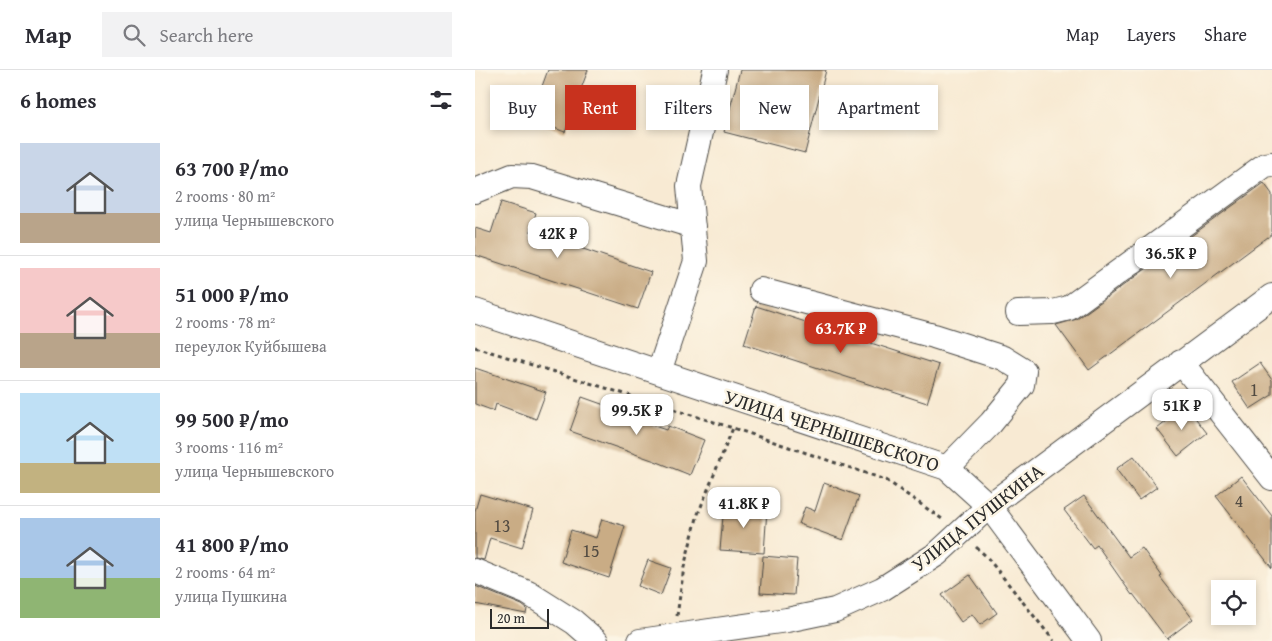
<!DOCTYPE html>
<meta charset="utf-8">
<style>
body{margin:0;font-family:"Gentium Book Plus",serif;background:#f2f2f3;color:#2b2b33;height:100vh;display:flex;flex-direction:column;font-size:19px;white-space:nowrap}
*{box-sizing:border-box;margin:0}
p{font-size:16px;color:#7c7c81}
.icon{flex:none;width:28px;height:28px;fill:none;stroke:currentColor;stroke-width:2;stroke-linecap:round;stroke-linejoin:round}
.map{position:relative;flex:1;overflow:hidden}
.panel{display:flex;flex-direction:column;background:#fff;width:475px}
.panel>*{flex:none}
.top-card{position:absolute;left:15px;top:15px;width:475px;height:45px;display:flex;gap:10px}
.tools{position:absolute;left:736px;top:510px;display:grid;gap:10px}
.tools a{display:grid;place-items:center;width:45px;height:45px;border-radius:0px;background:#fff;box-shadow:0 2px 8px #0003;font-size:25px}
.scale{position:absolute;left:15px;bottom:12px;width:59px;box-sizing:border-box;padding-left:5px;border:2px solid #2b2b2b;border-top:0;font-size:14px;line-height:18px;white-space:nowrap;color:#2b2b2b;-webkit-text-stroke:4px #fcf5e5;paint-order:stroke}
.price{position:absolute;translate:-50% -42px;padding:0 11px;border-radius:10px;background:#fff;color:#222;font-size:16px;line-height:32px;filter:drop-shadow(0 1px 2px #0008)}
.price::after{content:'';position:absolute;left:50%;top:30px;width:15px;height:11px;margin-left:-8px;background:inherit;clip-path:polygon(0 0,100% 0,50% 100%)}
.price.current{background:#c8321e;color:#fff}
ul{padding:0;list-style:none}
li{display:flex;align-items:center;gap:15px;height:125px;padding:0 20px}
li+li{border-top:1px solid #e1e1e2}
li span{display:grid;place-items:center;flex:none;width:140px;height:100px;border-radius:0px;color:#555}
li>.icon{margin-inline-start:auto}
span .icon{width:60px;height:60px;fill:#fffc;stroke-width:1}
li b{font-size:21px}
h2{display:flex;justify-content:space-between;align-items:center;height:60px;padding:0 20px;font-size:21px}
.tag{padding:0 18px;border-radius:0px;background:#fff;box-shadow:0 2px 8px #0003;font-size:18px;line-height:45px}
.tag.current{background:#c8321e;color:#fff}
header{display:flex;align-items:center;gap:30px;box-sizing:border-box;height:70px;padding:0 25px;background:#fff;border-bottom:1px solid #e1e1e2}
header strong{font-size:24px}
nav{display:flex;gap:28px;margin-inline-start:auto;font-size:18px}
.search{width:350px;height:45px;background:#f2f2f3;display:flex;align-items:center;gap:12px;box-sizing:border-box;padding:0 18px;border-radius:0px;color:#7c7c81;font-size:19px}
main{display:flex;flex:1;min-height:0}
.map>svg:first-child{display:block}
.building{fill:#c9ac85}
.lines{fill:none;stroke-linecap:round;stroke-linejoin:round}
.minor-casing{stroke:#4a4844;stroke-width:26}
.path{stroke:#4a4844;stroke-width:3;stroke-dasharray:4 4;stroke-linecap:butt}
.minor{stroke:#fff;stroke-width:24}
.labels{text-anchor:middle;dominant-baseline:central;stroke-width:5;stroke-linejoin:round;paint-order:stroke}
.number-label{font-size:18px;fill:#524b42}
.street-label{font-size:20px;fill:#2b2b2b;stroke:#fcf5e5}
</style>
<header>
<strong>Map</strong>
<div class="search"><svg class="icon" aria-label="search" viewBox="0 0 24 24"><circle cx="10" cy="10" r="6"/><path d="M15 15l6 6"/></svg>Search here</div>
<nav><a>Map</a><a>Layers</a><a>Share</a></nav>
</header>
<main>
<section class="panel">
<h2>6 homes<svg class="icon" aria-label="filters" viewBox="0 0 24 24"><path d="M4 7h16M4 17h16"/><circle cx="9" cy="7" r="2"/><circle cx="15" cy="17" r="2"/></svg></h2>
<ul>
<li><span style="background:linear-gradient(#c9d6e8 70%,#b9a48a 0)"><svg class="icon" aria-label="home" viewBox="0 0 24 24"><path d="M3 11l9-7 9 7M6 9v11h12V9"/></svg></span><div><b>63 700 ₽/mo</b><p>2 rooms · 80 m²</p><p>улица Чернышевского</p></div></li>
<li><span style="background:linear-gradient(#f6c9c9 65%,#b9a48a 0)"><svg class="icon" aria-label="home" viewBox="0 0 24 24"><path d="M3 11l9-7 9 7M6 9v11h12V9"/></svg></span><div><b>51 000 ₽/mo</b><p>2 rooms · 78 m²</p><p>переулок Куйбышева</p></div></li>
<li><span style="background:linear-gradient(#bfe0f5 70%,#c2b280 0)"><svg class="icon" aria-label="home" viewBox="0 0 24 24"><path d="M3 11l9-7 9 7M6 9v11h12V9"/></svg></span><div><b>99 500 ₽/mo</b><p>3 rooms · 116 m²</p><p>улица Чернышевского</p></div></li>
<li><span style="background:linear-gradient(#a9c7e8 60%,#8fb573 0)"><svg class="icon" aria-label="home" viewBox="0 0 24 24"><path d="M3 11l9-7 9 7M6 9v11h12V9"/></svg></span><div><b>41 800 ₽/mo</b><p>2 rooms · 64 m²</p><p>улица Пушкина</p></div></li>
</ul>
</section>
<div class="map">
<svg width="797" height="571" viewBox="0 0 797 571">
<rect width="100%" height="100%" fill="#fcf5e5"/>
<filter id="ink" filterUnits="userSpaceOnUse"><feTurbulence type="fractalNoise" baseFrequency=".02" numOctaves="2"/><feDisplacementMap in="SourceGraphic" scale="10" xChannelSelector="R" yChannelSelector="G"/><feConvolveMatrix kernelMatrix="1 2 1 2 8 2 1 2 1" color-interpolation-filters="sRGB"/></filter>
<filter id="wash" filterUnits="userSpaceOnUse"><feTurbulence type="fractalNoise" baseFrequency=".0096" numOctaves="4" result="noise"/><feDisplacementMap in="SourceGraphic" scale="20" xChannelSelector="R" yChannelSelector="G"/><feGaussianBlur stdDeviation="1.12" result="paint"/><feColorMatrix in="noise" values="0 0 0 0 0 0 0 0 0 0 0 0 0 0 0 0 0 1.4 0 .05"/><feComposite in="paint" operator="in"/></filter>
<g filter="url(#wash)">
<rect width="100%" height="100%" fill="#f8ead3"/>
<g id="blocks">
<path class="building" d="M 73,0 L 113,0 L 90,62 L 55,49 Z
M 265,0 L 351,0 L 330,83 L 249,62 Z
M 789,113 L 797,124 L 797,164 L 614,300 L 581,255 L 602,249 Z
M 26,132 L 61,143 L 55,161 L 176,202 L 163,239 L 0,185 L 0,158 L 16,163 Z
M 281,236 L 464,295 L 452,333 L 269,274 Z
M 785,293 L 797,310 L 797,325 L 775,339 L 757,312 Z
M 0,298 L 71,322 L 61,349 L 21,334 L 19,341 L 0,334 Z
M 107,327 L 138,338 L 137,342 L 191,360 L 193,356 L 229,370 L 215,405 L 180,391 L 95,361 Z
M 711,336 L 732,363 L 703,386 L 682,359 Z
M 659,386 L 682,417 L 664,430 L 641,399 Z
M 766,406 L 797,446 L 797,498 L 741,426 Z
M 349,413 L 384,426 L 368,470 L 324,454 L 330,437 L 340,441 Z
M 5,424 L 58,440 L 47,478 L 15,468 L 9,490 L 0,488 L 0,441 Z
M 609,426 L 654,487 L 667,478 L 687,506 L 685,507 L 718,549 L 692,569 L 658,524 L 657,525 L 622,475 L 618,478 L 589,440 Z
M 249,435 L 292,439 L 289,483 L 245,480 Z
M 127,449 L 150,456 L 134,508 L 86,492 L 96,460 L 121,468 Z
M 288,486 L 322,489 L 319,525 L 285,523 Z
M 173,490 L 196,498 L 186,525 L 163,516 Z
M 495,505 L 522,543 L 505,555 L 497,544 L 486,552 L 467,525 Z
M 0,516 L 47,535 L 52,539 L 51,544 L 0,534 Z"/>
</g>
</g>
<g filter="url(#ink)">
<use href="#blocks" fill-opacity="0" stroke="#4a4844" stroke-width="1"/>
<g class="lines">
<g class="minor-casing">
<path id="minor" d="M 0,121 L 37,106 L 57,107 L 218,156
M 286,220 L 459,266 L 528,288 L 549,301 L 547,315 L 516,353 L 472,398
M 0,241 L 472,398 L 514,436 L 614,571
M 543,243 L 578,242 L 594,238 L 790,95 L 797,94
M 706,292 L 797,408
M 184,302 L 221,191 L 214,116 L 240,0
M 0,501 L 53,523 L 99,552 L 121,571
M 165,571 L 312,550 L 360,540 L 407,519 L 462,484 L 514,436 L 797,226"/>
</g>
<path class="path" d="M 0,277 L 258,358 L 411,410 L 467,449
M 501,477 L 511,486 L 579,571
M 202,546 L 209,497 L 223,444 L 258,358"/>
<use href="#minor" class="minor"/>
</g>
</g>
<g class="labels">
<g class="number-label">
<text x="779" y="319">1</text>
<text x="764" y="430">4</text>
<text x="27" y="455">13</text>
<text x="116" y="480">15</text>
</g>
<g class="street-label">
<text transform="translate(357 360) rotate(18)">УЛИЦА ЧЕРНЫШЕВСКОГО</text>
<text transform="translate(502 447) rotate(-38)">УЛИЦА ПУШКИНА</text>
</g>
</g>
</svg>
<div class="tools">
<a><svg class="icon" aria-label="locate" viewBox="0 0 24 24"><circle cx="12" cy="12" r="6"/><path d="M12 2v4M12 18v4M2 12h4M18 12h4"/></svg></a>
</div>
<div class="scale">20 m</div>
<b class="price" style="left:83px;top:189px">42K ₽</b>
<b class="price" style="left:696px;top:209px">36.5K ₽</b>
<b class="price current" style="left:366px;top:284px">63.7K ₽</b>
<b class="price" style="left:707px;top:361px">51K ₽</b>
<b class="price" style="left:162px;top:366px">99.5K ₽</b>
<b class="price" style="left:269px;top:459px">41.8K ₽</b>
<div class="top-card">
<a class="tag">Buy</a>
<a class="tag current">Rent</a>
<a class="tag">Filters</a>
<a class="tag">New</a>
<a class="tag">Apartment</a>
</div>
</div>
</main>
